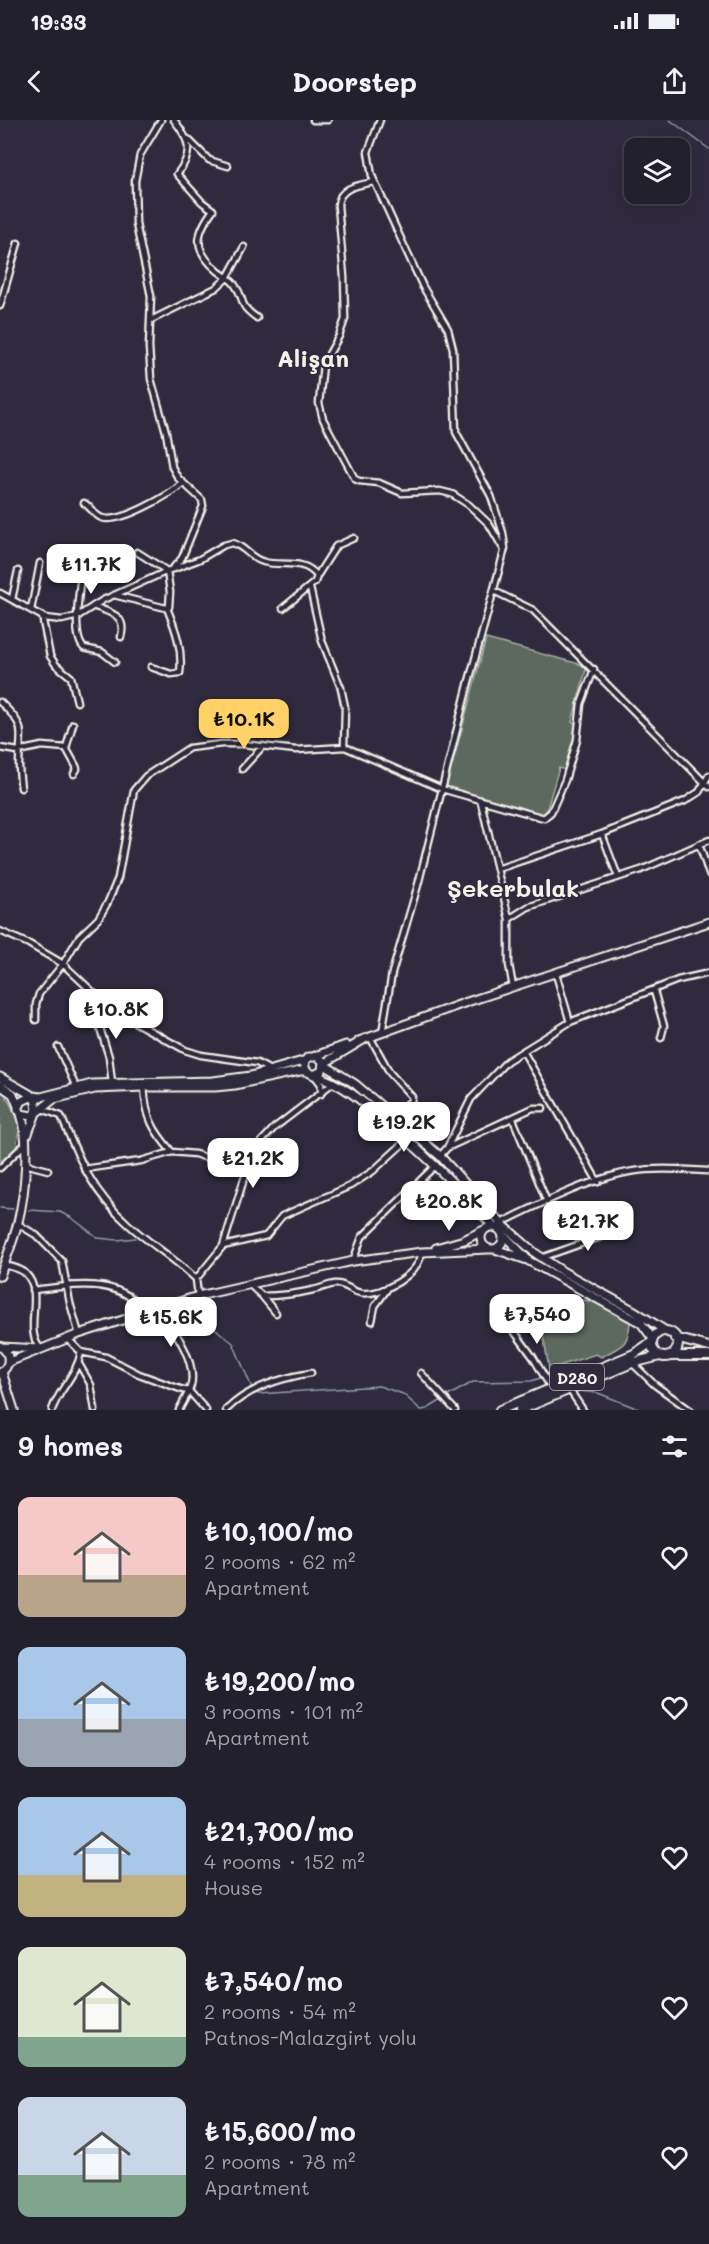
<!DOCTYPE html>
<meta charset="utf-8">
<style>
body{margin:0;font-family:Mali,sans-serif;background:#2b2836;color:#f1f3f6;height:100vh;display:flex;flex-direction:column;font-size:22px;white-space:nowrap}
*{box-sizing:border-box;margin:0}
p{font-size:20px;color:#a3a3aa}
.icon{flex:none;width:33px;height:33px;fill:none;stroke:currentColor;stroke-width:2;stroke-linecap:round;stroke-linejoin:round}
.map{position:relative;height:1290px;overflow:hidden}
.details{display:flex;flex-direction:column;background:#23202e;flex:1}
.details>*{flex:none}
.controls{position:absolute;left:624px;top:18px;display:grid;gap:12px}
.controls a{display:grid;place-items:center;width:66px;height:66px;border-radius:12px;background:#23202e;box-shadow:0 6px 24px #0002,0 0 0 2px #403e4a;font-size:30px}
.price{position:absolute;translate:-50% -51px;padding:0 14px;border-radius:12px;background:#fff;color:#222;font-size:20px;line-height:39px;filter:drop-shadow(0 2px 3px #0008)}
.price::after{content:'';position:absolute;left:50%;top:36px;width:18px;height:14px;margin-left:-9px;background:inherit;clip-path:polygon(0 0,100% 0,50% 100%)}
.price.selected{background:#ffd166;color:#111}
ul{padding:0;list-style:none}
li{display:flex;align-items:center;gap:18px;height:150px;padding:0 18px}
li span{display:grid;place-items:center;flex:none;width:168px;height:120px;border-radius:12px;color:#555}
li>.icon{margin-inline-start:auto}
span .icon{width:72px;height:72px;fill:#fffc;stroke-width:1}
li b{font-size:26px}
h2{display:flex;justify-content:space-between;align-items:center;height:72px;padding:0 18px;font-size:26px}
.status{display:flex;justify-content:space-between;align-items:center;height:42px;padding:0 30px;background:#23202e;direction:ltr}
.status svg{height:16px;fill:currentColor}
header{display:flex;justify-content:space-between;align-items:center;height:78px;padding:0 18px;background:#23202e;font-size:27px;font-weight:800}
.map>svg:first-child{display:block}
.green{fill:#5d695e;stroke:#a8ada3;stroke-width:1.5}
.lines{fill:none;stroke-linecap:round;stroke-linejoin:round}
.stream{stroke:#929ea7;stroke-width:1.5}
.street-casing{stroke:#f4f1e8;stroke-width:9}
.secondary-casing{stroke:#f4f1e8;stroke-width:11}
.primary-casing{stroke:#f4f1e8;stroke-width:12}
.street{stroke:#2f2a3d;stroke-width:4.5}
.secondary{stroke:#2f2a3d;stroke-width:7}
.primary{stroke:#2f2a3d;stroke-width:8}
.labels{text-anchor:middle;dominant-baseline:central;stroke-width:4.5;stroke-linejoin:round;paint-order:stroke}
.shield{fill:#2f2a3d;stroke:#b9b5b5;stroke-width:1.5}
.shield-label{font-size:16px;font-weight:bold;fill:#f4f1e8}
.district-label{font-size:24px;font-weight:bold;fill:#f4f1e8;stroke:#2f2a3d}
</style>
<div class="status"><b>19:33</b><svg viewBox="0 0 49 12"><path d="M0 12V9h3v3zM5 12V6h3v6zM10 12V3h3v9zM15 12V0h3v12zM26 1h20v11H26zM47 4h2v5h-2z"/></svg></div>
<header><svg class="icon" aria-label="back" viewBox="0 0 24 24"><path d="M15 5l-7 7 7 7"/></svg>Doorstep<svg class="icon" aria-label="share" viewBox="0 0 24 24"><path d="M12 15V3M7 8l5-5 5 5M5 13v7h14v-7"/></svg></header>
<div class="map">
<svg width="709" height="1290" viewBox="0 0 709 1290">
<rect width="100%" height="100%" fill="#2f2a3d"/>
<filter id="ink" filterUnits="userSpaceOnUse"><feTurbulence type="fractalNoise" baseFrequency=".0167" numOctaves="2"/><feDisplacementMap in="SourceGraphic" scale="12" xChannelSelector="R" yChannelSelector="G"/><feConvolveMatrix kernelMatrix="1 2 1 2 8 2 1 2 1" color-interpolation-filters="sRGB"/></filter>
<g filter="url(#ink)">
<path class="green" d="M 486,519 L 587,546 L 572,602 L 577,604 L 566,650 L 559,648 L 546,692 L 540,695 L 446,668 Z
M 0,971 L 5,974 L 20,1003 L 16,1029 L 0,1045 Z
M 584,1180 C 602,1182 615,1191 630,1202 C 628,1227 622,1225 601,1237 L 596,1234 L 549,1249 L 540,1196 Z"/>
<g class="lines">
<path class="stream" d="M 670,0 L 709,29
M 0,1088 L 13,1089
M 29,1090 L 60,1092 L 72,1098 L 98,1118 L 117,1120 L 135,1118
M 197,1183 L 208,1203 L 233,1223 L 252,1268
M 578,1271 L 598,1273 L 641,1290
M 255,1272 L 258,1274 L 379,1266 L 403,1274 L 421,1290 L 427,1289 L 442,1280
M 446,1277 L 473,1262 L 531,1261 L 562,1251"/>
<g class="street-casing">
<path id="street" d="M 174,0 C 190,20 194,33 177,54 L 202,82 L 213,90 C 196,113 192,129 217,150 C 222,155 231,158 235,165 C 247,182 236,183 257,198
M 313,0 L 328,0
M 380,0 L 368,32 L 372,56 L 423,167 L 448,209 L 453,229 L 456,312 L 491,376 L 503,413 L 505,428 L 468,565 L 418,765 L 392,853 L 382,913
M 188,19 L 209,40 L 228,46
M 374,62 C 359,65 339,67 338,85 L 344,157 L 345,199 L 339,216 L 323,245 L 319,283 L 323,299 L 355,359 L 359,361 L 379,363 L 402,373 L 440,371 L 452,374 L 469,385 L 489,404 L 504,430
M 0,186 L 18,123
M 151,200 L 216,168 L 227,158 L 244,127
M 84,383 C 91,387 94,395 102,398 C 120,404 170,375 183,363
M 174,449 L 200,439 L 224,425 L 232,423 C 245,426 250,439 264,442 C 282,447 304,438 317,456 L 315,462 L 283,488
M 81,452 C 80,470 71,516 84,528 L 102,532 L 115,542
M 317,456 L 336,426 L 354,418
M 310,468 L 322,521 L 341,568 L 345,587 L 344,627
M 494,471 L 533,490 L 709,667
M 0,473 L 45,498 L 62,500 L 78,496 L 103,480 L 172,449 L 182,438 L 203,386 L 202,380 L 178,358 L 172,347 L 166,312 L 151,259 L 149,227 L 151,176 L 136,104 L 135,61 L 140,35 L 161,0
M 114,475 L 166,488 L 169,487 L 170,472 L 167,451 L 137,432
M 12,479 L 18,451
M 93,486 C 111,493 127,495 121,517
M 31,490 L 40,443
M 42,496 L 50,536 L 56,545 L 71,557 L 77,582
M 151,547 L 171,554 L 180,553 C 183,530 176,510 167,488
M 0,582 C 28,608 20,610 19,644 C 19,652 20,660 21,668
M 0,628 L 18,631 L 42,626 L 66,628 L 73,604
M 66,628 L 76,646 L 77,649 L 74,654
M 242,649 L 263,626
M 481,682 L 509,799
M 602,714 L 618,757
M 699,724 L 709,754
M 497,749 L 602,714 L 685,681 L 699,672 L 709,655
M 0,811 L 29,824 L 63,844 L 111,889 L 185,930 L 201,935 L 257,943 L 270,950
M 556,854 L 570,902
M 513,867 L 509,845 L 509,799 L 528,787 L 641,750 L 709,720
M 654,871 L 664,906 L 661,918
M 98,878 L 99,905 L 109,937 L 112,963
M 36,900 L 36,884 L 39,874 L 63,844 L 79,817 L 98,799 L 108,782 L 118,758 L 134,670 L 146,656 L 189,628 L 222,624 L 242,624 L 296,630 L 345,627 L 442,669 L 544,698 L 551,692 L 565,660 L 577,620 L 581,584 L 594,549
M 370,917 L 390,953 L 412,977 L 411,981 L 391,996
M 58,927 L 76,967
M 523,931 L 598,1062
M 314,955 L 321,964 L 321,974
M 144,967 C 146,997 152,1009 172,1032 L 195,1034 L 248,1051
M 42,989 L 61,996 C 79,1039 92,1072 128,1104 C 150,1124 175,1139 196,1159
M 513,999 L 547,1082
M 449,1027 L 533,988 L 543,988
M 440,1036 L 447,1028 L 471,979 L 507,941 L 570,902 L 678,860 L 709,853
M 25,1044 L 48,1050
M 0,1048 L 26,1023
M 84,1049 L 141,1041 L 172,1032
M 580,1094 L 586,1121
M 18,1104 L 36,1115 L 62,1141 L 70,1183 L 79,1214
M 498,1108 L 501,1103 C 540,1084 593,1057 635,1051 C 659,1047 685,1050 709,1051
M 223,1126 L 266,1116 L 282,1096 L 350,1066 L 373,1051 L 407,1020
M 541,1138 L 603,1116 L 615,1103 L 627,1099
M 353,1141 L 362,1117 L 436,1045
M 4,1145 C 11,1147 21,1148 26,1154 C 45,1173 23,1209 40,1228
M 249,1164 L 262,1176 C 279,1176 296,1174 313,1170 C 320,1169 327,1165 335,1164 C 346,1163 351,1172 361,1173 C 383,1176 419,1154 422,1132
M 33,1170 C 73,1166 117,1155 145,1191
M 198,1176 L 196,1159 L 223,1126 L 244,1059 L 262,1021 L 274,1008 L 333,963
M 262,1176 L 276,1193
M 160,1188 C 172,1207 197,1241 191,1265 C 189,1273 183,1282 179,1290
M 372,1201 L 375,1186 L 388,1168
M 511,1207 L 533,1237 L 551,1268
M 68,1219 L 81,1232 L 106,1237 L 139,1254 L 183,1270 L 189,1271 L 206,1290
M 632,1243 L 655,1265 L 690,1290
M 79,1244 L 91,1265 L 95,1290
M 421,1253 L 455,1290
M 569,1269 L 583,1290
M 52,1290 C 59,1269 77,1255 81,1232
M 226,1290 C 248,1268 280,1258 311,1253"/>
</g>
<g class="secondary-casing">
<path id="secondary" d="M 363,920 L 323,944 L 355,964 L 440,1036 L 501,1103 L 535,1133 L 562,1151 L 633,1190 L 669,1213
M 359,921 L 467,882 L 709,802
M 315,936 L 346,925
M 314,955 C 346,964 370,988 395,1009 C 432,1041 461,1070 494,1107
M 0,957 L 33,976 L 41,977 L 92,964 L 213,961 L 251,956 L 306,940
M 0,965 L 13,974 L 21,994 L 32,996 L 54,979 L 95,969 L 144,967 L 215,967 L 235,965 L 300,951 L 306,951 L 314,955 L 322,951 L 323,941 L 318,937 L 308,937 L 304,942 L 306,951
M 18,989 L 22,981 L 33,976 C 42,991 32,999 28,1014
M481 1118a11 11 0 1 1 22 0a11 11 0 1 1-22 0Z
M 503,1114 L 529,1141 L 641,1203 L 653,1219
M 436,1128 L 464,1120 L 484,1110
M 495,1129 L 527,1140
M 0,1156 C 6,1138 14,1120 18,1102 C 25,1074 30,1021 21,994
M 1,1227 L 40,1229
M 9,1242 L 79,1214 L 198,1176 L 353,1141 L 422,1132 L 488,1129
M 2,1252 L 14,1290
M 0,1253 C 11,1246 11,1233 0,1226"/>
</g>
<g class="primary-casing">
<path id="primary" d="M652 1224a13 13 0 1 1 26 0a13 13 0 1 1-26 0Z
M 675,1218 L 709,1227
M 671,1236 L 709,1236
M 500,1290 L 634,1234 L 652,1222
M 520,1290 L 632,1243 L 660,1236"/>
</g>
<use href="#street" class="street"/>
<use href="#secondary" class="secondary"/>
<use href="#primary" class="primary"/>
</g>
</g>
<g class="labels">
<rect class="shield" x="550" y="1244" width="54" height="26" rx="4.5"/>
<g class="shield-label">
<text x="577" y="1257">D280</text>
</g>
<g class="district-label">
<text x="313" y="237">Alişan</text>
<text x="513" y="767">Şekerbulak</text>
</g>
</g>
</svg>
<div class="controls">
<a><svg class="icon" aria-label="layers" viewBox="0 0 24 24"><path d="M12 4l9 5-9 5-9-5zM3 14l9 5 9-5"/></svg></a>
</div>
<b class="price" style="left:91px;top:475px">₺11.7K</b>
<b class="price selected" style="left:244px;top:630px">₺10.1K</b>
<b class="price" style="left:116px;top:920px">₺10.8K</b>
<b class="price" style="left:404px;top:1033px">₺19.2K</b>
<b class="price" style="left:253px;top:1069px">₺21.2K</b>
<b class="price" style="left:449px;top:1112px">₺20.8K</b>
<b class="price" style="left:588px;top:1132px">₺21.7K</b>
<b class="price" style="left:537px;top:1225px">₺7,540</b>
<b class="price" style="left:171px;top:1228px">₺15.6K</b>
</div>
<section class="details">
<h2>9 homes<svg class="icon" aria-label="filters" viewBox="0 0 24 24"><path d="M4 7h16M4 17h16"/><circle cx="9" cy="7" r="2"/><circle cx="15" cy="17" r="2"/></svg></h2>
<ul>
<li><span style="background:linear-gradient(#f6c9c9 65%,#b9a48a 0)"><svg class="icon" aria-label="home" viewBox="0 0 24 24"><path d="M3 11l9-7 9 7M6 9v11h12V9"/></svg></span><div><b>₺10,100/mo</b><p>2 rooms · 62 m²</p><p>Apartment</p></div><svg class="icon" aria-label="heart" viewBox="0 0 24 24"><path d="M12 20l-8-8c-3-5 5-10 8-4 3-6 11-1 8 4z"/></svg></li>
<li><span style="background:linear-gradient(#a9c7e8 60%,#9aa5b1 0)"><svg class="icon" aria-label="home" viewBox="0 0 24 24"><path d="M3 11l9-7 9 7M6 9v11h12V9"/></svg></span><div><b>₺19,200/mo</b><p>3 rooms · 101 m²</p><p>Apartment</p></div><svg class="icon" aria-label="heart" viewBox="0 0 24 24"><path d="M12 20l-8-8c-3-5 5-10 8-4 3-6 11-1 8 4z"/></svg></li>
<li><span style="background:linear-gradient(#a9c7e8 65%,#c2b280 0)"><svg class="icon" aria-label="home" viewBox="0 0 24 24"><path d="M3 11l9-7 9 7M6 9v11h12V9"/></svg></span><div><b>₺21,700/mo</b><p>4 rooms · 152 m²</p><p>House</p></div><svg class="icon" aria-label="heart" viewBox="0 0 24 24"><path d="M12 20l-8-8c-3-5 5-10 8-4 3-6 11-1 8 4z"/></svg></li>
<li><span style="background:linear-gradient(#dfe7d0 75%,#7fa58c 0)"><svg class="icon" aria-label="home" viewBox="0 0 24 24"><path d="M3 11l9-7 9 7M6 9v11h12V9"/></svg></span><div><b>₺7,540/mo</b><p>2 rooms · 54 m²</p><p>Patnos-Malazgirt yolu</p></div><svg class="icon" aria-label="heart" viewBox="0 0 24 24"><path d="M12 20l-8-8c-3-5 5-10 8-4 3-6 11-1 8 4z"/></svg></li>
<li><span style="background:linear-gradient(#c9d6e8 65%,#7fa58c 0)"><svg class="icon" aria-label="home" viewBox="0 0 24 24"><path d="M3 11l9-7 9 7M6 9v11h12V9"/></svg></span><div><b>₺15,600/mo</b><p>2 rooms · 78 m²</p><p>Apartment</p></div><svg class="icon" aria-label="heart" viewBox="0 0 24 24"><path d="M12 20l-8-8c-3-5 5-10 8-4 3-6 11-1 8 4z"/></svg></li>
</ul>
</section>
